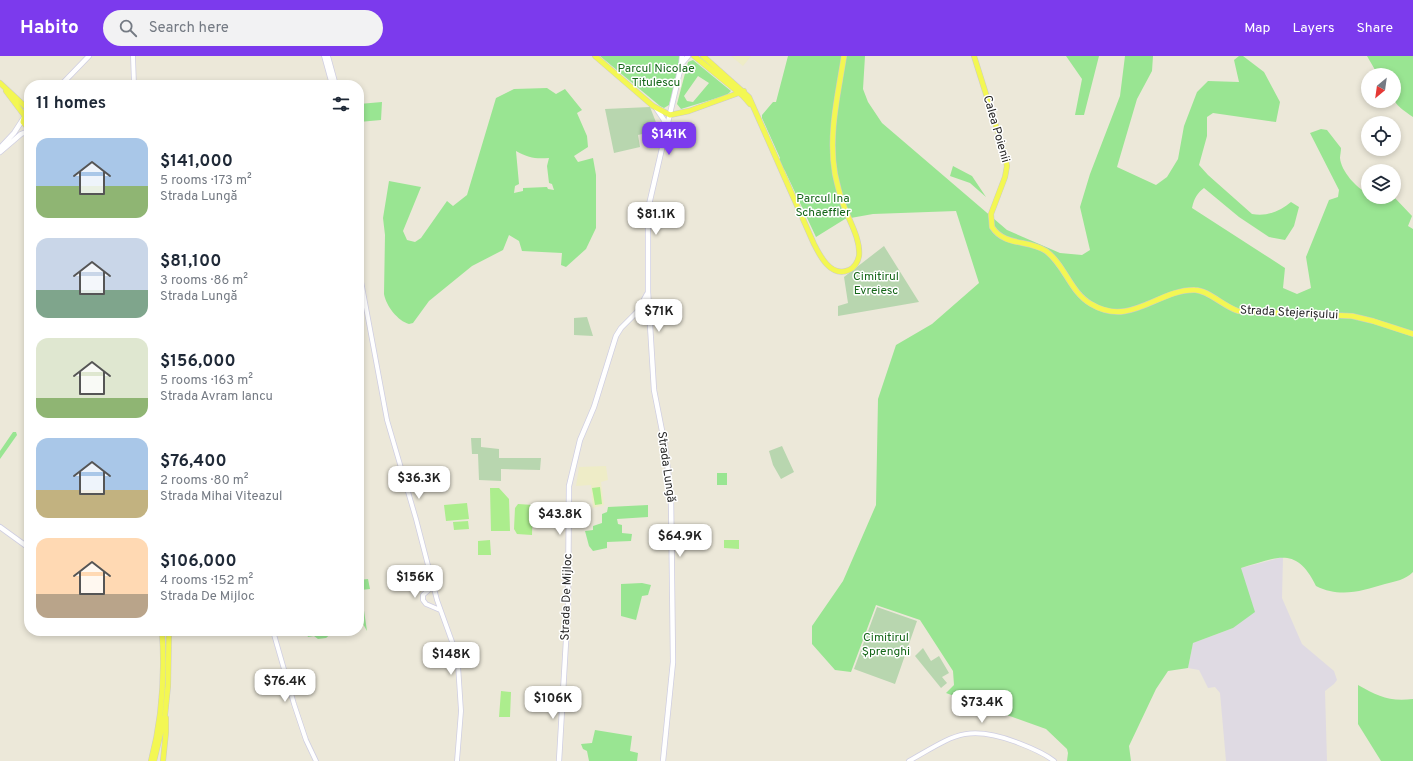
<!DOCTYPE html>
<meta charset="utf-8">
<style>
body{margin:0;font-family:Overpass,sans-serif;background:#f2f2f3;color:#1f2937;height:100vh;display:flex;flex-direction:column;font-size:15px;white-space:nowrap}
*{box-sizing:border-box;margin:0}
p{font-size:13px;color:#747a83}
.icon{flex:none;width:22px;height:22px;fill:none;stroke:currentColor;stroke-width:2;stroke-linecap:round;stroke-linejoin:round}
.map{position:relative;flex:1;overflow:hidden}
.side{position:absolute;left:24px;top:24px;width:340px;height:556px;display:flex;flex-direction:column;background:#fff;border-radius:16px;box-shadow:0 2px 6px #0003}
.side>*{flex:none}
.needle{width:26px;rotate:209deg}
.buttons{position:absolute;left:1361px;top:12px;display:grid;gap:8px}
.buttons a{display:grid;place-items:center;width:40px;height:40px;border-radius:50%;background:#fff;box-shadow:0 2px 6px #0003;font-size:20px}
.price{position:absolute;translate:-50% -34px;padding:0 9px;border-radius:8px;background:#fff;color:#222;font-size:13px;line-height:26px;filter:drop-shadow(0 1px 2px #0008)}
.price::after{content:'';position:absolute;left:50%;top:24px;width:12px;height:9px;margin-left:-6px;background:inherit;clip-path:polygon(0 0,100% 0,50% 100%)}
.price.active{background:#7c3aed;color:#fff}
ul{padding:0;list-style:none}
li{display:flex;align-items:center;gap:12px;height:100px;padding:0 12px}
li span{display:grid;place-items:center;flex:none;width:112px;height:80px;border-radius:12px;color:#555}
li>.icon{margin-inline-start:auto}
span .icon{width:48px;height:48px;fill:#fffc;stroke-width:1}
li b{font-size:17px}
h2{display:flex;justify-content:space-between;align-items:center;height:48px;padding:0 12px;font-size:17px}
header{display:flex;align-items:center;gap:24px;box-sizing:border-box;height:56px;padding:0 20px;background:#7c3aed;color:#fff}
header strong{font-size:19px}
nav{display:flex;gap:22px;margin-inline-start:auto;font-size:14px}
.search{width:280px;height:36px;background:#f2f2f3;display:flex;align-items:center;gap:10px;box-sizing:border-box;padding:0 14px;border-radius:22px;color:#747a83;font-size:15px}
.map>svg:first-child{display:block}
.industrial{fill:#dfdae3}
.education{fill:#eeecc7}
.green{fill:#99e592;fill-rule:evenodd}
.cemetery{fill:#b8d6af}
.pitch{fill:#aced8d}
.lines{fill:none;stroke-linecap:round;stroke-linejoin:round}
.stream{stroke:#66aaf4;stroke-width:1}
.tertiary-casing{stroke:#cfcee2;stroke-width:5.5}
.secondary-casing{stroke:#cfcee2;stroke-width:6}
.primary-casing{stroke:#cbcbcb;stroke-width:6}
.tertiary{stroke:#fff;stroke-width:4}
.secondary{stroke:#fff;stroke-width:4.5}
.primary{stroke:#f3f753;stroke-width:5}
.labels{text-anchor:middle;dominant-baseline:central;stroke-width:3;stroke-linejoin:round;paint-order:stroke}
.park-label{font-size:12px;fill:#16671a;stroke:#fff}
.street-label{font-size:12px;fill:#282828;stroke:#fff}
</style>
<header>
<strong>Habito</strong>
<div class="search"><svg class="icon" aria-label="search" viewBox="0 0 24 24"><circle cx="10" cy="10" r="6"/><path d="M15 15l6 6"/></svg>Search here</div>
<nav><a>Map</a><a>Layers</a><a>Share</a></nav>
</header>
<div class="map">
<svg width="1413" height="705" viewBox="0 0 1413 705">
<rect width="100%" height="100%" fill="#ece8d9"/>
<path class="industrial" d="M 1283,501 L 1282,542 L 1302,588 L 1334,615 L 1337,624 L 1334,628 L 1325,635 L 1327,705 L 1226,705 L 1220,637 L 1215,631 L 1208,632 L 1199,614 L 1188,612 L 1193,587 L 1233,572 L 1241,512 Z"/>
<path class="education" d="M 731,0 L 751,0 L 743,10 Z
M 606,410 L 608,424 L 601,426 L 604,449 L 593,452 L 591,429 L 576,430 L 579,411 Z"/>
<path class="green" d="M 600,0 L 679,0 L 680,8 L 669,49 L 664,52 L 660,50 Z
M 788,0 L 865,0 L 863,33 L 868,46 L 882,67 L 1007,174 L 1060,197 L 1082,199 L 1090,194 L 1080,151 L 1090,118 L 1120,40 L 1125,0 L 1153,0 L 1152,15 L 1137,43 L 1117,111 L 1156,129 L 1167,121 L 1178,103 L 1184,70 L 1197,36 L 1208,25 L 1239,26 L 1234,4 L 1239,0 L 1243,0 L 1264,16 L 1280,46 L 1276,66 L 1213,57 L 1207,61 L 1207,80 L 1199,109 L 1208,119 L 1252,158 C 1267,161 1280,155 1291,146 L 1299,151 L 1294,170 L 1285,184 L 1269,181 L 1239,161 L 1204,132 C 1197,137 1194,143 1192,152 L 1285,212 L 1283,232 L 1297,238 L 1311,232 L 1306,201 L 1329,144 L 1338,141 L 1339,134 L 1310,77 L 1321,73 L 1327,74 L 1341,92 C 1341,96 1340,99 1340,102 C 1341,115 1357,133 1368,137 L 1368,141 L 1394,141 L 1412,160 L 1408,170 L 1413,173 L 1413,516 C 1405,524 1396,525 1385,528 C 1362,535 1340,542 1316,530 C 1296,489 1277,502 1241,512 L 1255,556 L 1233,572 L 1193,587 L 1188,612 L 1168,615 L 1156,633 L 1129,690 L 1131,705 L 1067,705 L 1068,697 L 1067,693 L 1046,673 L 946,637 L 954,629 L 953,615 L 920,564 L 876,549 L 851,616 L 835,614 L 812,588 L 812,570 L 843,525 L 876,449 L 878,343 L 896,289 L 932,268 L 979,227 L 956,155 L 873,158 L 845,163 L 816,181 L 785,115 L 778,105 L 780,102 L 762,62 L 762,59 L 773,46 L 776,46 Z
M 1066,0 L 1099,0 L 1084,59 L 1075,59 L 1082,23 Z
M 1367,0 L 1413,0 L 1413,61 C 1389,44 1394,47 1394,19 L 1378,19 Z
M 693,4 L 731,35 L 727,39 L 681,53 L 677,48 L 688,6 ZM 698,20 L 709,27 L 693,46 L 687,45 L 684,40 Z
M 547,32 L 556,38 L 565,33 L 582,54 L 577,57 L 587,80 L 588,91 L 574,100 L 578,106 L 593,102 L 596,119 L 596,172 L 586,193 L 566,211 L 561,209 L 562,197 L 522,195 L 519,185 L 509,179 L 503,194 L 472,210 L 429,245 L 413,267 L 409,268 C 398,265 386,250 384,238 L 385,179 L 383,162 L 389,125 L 421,131 L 403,175 L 407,184 L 415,186 L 421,182 L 447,145 L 453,150 L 467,139 L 496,42 L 514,33 ZM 516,95 C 529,102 535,103 549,102 L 547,110 L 549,127 L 552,128 L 554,134 L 548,133 L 547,131 L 523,132 L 523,135 L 514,137 L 515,130 L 519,128 Z
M 382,46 L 381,64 L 359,66 L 359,48 Z
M 953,110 L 972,120 L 986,141 L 970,127 L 950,120 Z
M 13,376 L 16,376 L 17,379 L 0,403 L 0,395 Z
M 717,417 L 727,417 L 727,429 L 717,429 Z
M 648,449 L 648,461 L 617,463 L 618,468 L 622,469 L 622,477 L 632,478 L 631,485 L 607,486 L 607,492 L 593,495 L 589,490 L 585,475 L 593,474 L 593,470 L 602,467 L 602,458 L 607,456 L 608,451 Z
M 368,523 L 370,533 L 361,534 L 367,575 L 359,561 L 359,524 Z
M 642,527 L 651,529 L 648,539 L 642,540 L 636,564 L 621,560 L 621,528 Z
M 298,575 L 332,575 L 332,577 L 326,582 L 318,583 L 314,580 L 308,581 L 306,576 Z
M 1358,629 C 1378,640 1389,646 1413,643 L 1413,705 L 1381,705 L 1358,668 Z
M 595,674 L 632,680 L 630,695 L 638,697 L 637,705 L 589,705 L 587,695 L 583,693 L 581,688 L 592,687 Z"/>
<path class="cemetery" d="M 650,51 L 659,74 L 638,79 L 640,91 L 614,97 L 605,53 Z
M 884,190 L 919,246 L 838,260 L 838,250 L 848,247 L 844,221 Z
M 587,261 L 593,280 L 574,279 L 574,262 Z
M 471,382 L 481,382 L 481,391 L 499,393 L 499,402 L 541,402 L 540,414 L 501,413 L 501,425 L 479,424 L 478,398 L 472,398 Z
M 782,390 L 794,416 L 781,423 L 773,409 L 769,395 Z
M 877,551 L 917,565 L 895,628 L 854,613 Z
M 923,592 L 931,605 L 939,600 L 949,617 L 942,621 L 947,627 L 941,632 L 915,600 Z"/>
<path class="pitch" d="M 600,431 L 602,448 L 595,449 L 592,432 Z
M 490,432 L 499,432 L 509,443 L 510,475 L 491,475 Z
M 467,447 L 469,463 L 446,465 L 444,449 Z
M 518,448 L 533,449 L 532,479 L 517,478 L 514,473 L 515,452 Z
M 468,465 L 469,473 L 454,474 L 453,466 Z
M 490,484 L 491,499 L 478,499 L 478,485 Z
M 724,484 L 739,484 L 739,493 L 724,492 Z
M 501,635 L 511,636 L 510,661 L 499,661 Z"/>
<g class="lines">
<path class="stream" d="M 359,566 L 360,568"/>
<g class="tertiary-casing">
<path id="tertiary" d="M 133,0 L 134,29
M 324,0 L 332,29
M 328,0 L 336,29
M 359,138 L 359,172
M 359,214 L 387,364 L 416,463 L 437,544 L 455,594 L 458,609 L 461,655 L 457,705
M 432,527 L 431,532 L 423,539 L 423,544 L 426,548 L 440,554
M 273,575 L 294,648 L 306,684 L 316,705
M 909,705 C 952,681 965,667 1016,686 C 1029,691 1043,696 1054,705"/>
</g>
<g class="secondary-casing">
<path id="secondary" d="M 683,6 L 688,0
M 61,29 L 89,0
M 656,52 L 664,64 L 666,72
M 0,92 L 14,77 L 23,63
M 0,96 L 21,78 L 29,75
M 0,471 L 29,492
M 559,705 L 568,551 L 569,430 L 580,384 L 594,351 L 616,280 L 621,272 L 638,255 L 647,238
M 663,705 L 673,606 L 671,440 L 665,390 L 654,334 L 648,236 L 648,153 L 681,10 L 682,0"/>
</g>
<g class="primary-casing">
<path id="primary" d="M 595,0 L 653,50 L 670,59 L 689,55 L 744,35
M 694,0 L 743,40 L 750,48
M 703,0 L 749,41 L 814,188 C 820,200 831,222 849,214 C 854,212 858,206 859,200 C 861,182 847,161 842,145 C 839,136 837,127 835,118 C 828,79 838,39 844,0
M 974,0 L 1003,92 L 1007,110 L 1005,121 L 991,158 L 992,171 C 1005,191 1028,183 1046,195 C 1065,209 1070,236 1091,248 C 1131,272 1158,233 1195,234 C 1208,234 1223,250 1238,255 L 1352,260 L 1373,265 L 1413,278
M 0,27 L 29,54
M 6,35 L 24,59
M 25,58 L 23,66 L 29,73
M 151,705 C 162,663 165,619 162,575
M 154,705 L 165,659 L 168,630 L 169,575
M 163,705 L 166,676 L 166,662"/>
</g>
<use href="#tertiary" class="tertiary"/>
<use href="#secondary" class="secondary"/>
<use href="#primary" class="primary"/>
</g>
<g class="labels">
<g class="park-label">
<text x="656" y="13">Parcul Nicolae<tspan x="656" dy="14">Titulescu</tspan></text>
<text x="823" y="143">Parcul Ina<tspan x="823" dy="14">Schaeffler</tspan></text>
<text x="876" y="221">Cimitirul<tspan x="876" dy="14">Evreiesc</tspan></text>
<text x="886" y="582">Cimitirul<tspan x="886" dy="14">Șprenghi</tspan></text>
</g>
<g class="street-label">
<text transform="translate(996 73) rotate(74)">Calea Poienii</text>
<text transform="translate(1289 257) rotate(3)">Strada Stejerișului</text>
<text transform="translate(666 411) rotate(82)">Strada Lungă</text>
<text transform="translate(567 541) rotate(-88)">Strada De Mijloc</text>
</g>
</g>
</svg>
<div class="buttons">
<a><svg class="needle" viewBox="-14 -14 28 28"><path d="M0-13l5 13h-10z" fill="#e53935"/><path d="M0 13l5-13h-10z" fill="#747a83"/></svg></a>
<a><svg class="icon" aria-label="locate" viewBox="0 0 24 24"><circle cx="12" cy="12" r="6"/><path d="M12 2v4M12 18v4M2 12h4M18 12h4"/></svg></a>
<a><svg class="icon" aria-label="layers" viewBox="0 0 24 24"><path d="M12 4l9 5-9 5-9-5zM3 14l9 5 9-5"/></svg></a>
</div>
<b class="price active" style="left:669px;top:100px">$141K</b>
<b class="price" style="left:656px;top:180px">$81.1K</b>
<b class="price" style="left:659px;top:277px">$71K</b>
<b class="price" style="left:419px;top:444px">$36.3K</b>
<b class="price" style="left:560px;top:480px">$43.8K</b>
<b class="price" style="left:680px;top:502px">$64.9K</b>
<b class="price" style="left:415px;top:543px">$156K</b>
<b class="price" style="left:451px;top:620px">$148K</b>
<b class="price" style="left:285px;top:647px">$76.4K</b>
<b class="price" style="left:553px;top:664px">$106K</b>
<b class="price" style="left:982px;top:668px">$73.4K</b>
<section class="side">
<h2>11 homes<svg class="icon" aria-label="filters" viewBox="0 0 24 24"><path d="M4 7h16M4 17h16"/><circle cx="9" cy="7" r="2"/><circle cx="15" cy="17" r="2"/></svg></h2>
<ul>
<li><span style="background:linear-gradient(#a9c7e8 60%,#8fb573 0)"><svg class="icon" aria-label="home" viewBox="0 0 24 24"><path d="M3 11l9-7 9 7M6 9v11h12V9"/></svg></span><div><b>$141,000</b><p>5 rooms · 173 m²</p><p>Strada Lungă</p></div></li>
<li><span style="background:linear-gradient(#c9d6e8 65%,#7fa58c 0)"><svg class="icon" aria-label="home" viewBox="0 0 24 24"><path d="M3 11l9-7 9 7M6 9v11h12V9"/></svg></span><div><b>$81,100</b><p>3 rooms · 86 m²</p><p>Strada Lungă</p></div></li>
<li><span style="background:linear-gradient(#dfe7d0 75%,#8fb573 0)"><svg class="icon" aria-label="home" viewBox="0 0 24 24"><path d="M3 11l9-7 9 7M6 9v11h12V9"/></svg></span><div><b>$156,000</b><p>5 rooms · 163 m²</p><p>Strada Avram Iancu</p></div></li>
<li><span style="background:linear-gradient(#a9c7e8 65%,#c2b280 0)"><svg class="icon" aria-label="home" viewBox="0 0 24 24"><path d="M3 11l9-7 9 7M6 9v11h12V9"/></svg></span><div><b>$76,400</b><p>2 rooms · 80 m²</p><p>Strada Mihai Viteazul</p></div></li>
<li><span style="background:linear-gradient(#ffd9b3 70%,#b9a48a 0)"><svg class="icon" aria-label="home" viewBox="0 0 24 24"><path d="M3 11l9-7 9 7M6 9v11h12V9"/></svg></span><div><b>$106,000</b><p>4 rooms · 152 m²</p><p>Strada De Mijloc</p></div></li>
</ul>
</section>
</div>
